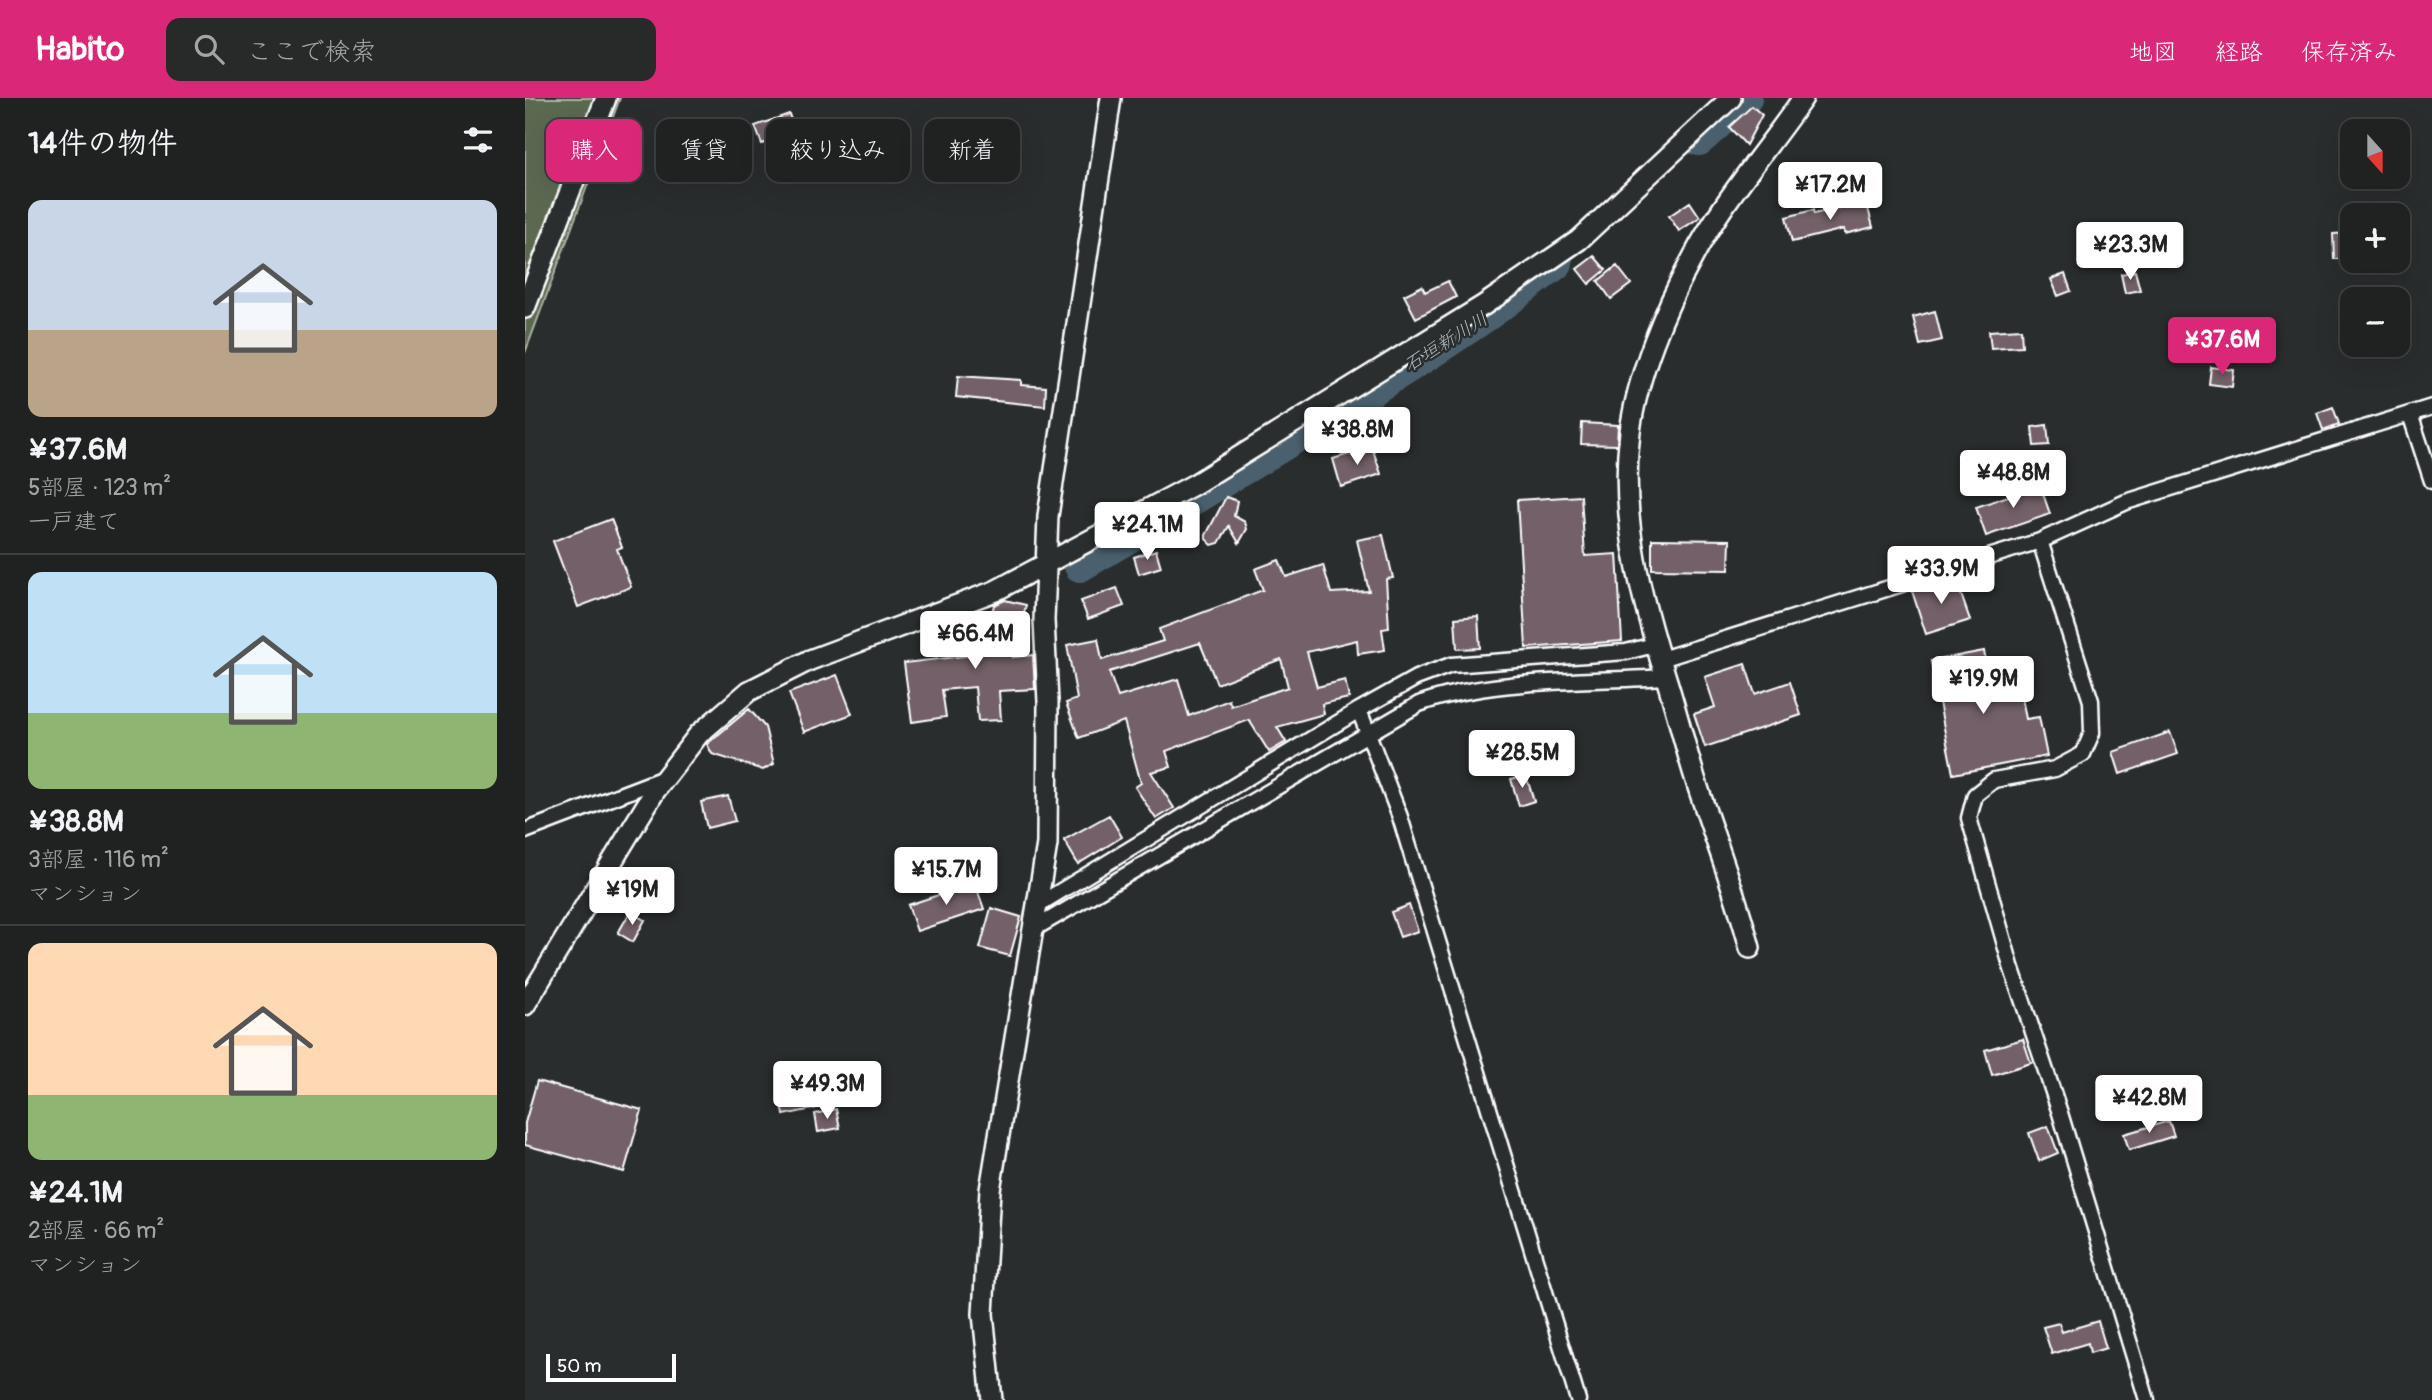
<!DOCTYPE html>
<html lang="ja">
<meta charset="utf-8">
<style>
body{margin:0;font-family:Pangolin,"Klee One",sans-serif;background:#282a2a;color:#f1f3f6;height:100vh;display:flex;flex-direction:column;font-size:26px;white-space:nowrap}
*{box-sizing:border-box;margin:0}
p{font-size:23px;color:#a2a4a5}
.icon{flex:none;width:38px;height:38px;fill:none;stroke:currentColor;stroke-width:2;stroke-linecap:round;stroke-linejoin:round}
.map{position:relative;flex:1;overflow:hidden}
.side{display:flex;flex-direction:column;background:#202222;width:525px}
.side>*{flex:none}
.hud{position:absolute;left:21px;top:21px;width:665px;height:63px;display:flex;gap:14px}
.needle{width:46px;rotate:159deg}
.buttons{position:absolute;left:1815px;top:21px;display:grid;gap:14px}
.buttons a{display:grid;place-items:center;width:70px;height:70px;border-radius:14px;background:#202222;box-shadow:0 7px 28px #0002,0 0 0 2px #3d3f40;font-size:35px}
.scale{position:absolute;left:21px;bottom:18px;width:130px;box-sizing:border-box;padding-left:7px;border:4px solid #fff;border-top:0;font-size:19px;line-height:24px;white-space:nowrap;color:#fff;-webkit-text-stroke:5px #2a2d2e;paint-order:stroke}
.price{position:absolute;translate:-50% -60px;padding:0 16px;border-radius:7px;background:#fff;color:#222;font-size:23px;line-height:46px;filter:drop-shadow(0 2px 4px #0008)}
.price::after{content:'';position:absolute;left:50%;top:42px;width:21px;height:16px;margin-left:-10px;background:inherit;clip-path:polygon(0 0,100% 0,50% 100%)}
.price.active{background:#db2777;color:#fff}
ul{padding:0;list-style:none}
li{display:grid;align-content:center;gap:14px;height:371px;padding:0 28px}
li+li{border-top:2px solid #3d3f40}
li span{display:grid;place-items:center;height:217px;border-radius:14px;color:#555}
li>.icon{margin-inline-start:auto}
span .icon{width:126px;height:126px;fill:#fffc;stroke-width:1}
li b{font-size:30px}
h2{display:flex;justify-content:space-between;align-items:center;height:84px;padding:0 28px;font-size:30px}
.chip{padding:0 24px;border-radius:14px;background:#202222;box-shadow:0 7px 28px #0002,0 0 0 2px #3d3f40;font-size:24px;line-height:63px}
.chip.active{background:#db2777;color:#fff}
header{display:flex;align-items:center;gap:42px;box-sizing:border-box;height:98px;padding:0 35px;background:#db2777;color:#fff}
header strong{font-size:33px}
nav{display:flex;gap:38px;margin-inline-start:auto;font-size:24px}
.search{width:490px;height:63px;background:#282a2a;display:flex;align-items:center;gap:18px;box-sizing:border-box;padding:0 24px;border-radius:14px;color:#a2a4a5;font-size:26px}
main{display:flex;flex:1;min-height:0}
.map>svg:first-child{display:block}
.green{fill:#5b6951;stroke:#adb4a8;stroke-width:2}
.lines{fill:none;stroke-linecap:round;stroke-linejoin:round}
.river{stroke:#4b616e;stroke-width:32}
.building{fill:#736067;stroke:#fff;stroke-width:2;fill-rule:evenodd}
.street-casing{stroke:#fff;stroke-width:19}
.secondary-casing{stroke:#fff;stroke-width:24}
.street{stroke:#2a2d2e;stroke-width:14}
.secondary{stroke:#2a2d2e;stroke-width:19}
.labels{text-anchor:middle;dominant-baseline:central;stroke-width:5;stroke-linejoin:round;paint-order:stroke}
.water-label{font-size:19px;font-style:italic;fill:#aeb8be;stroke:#2a2d2e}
</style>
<header>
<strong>Habito</strong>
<div class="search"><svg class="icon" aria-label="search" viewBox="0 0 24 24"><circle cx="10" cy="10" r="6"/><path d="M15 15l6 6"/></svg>ここで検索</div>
<nav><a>地図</a><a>経路</a><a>保存済み</a></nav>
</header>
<main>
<section class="side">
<h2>14件の物件<svg class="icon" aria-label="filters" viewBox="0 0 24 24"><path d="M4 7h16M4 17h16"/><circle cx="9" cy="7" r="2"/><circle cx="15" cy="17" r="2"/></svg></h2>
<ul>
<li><span style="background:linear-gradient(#c9d6e8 60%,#b9a48a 0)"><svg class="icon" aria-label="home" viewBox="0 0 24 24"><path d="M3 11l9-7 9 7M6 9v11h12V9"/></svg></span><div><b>¥37.6M</b><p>5部屋 · 123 m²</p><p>一戸建て</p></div></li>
<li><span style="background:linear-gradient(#bfe0f5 65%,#8fb573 0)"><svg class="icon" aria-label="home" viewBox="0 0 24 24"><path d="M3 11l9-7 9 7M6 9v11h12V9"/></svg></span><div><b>¥38.8M</b><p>3部屋 · 116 m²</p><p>マンション</p></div></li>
<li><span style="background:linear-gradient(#ffd9b3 70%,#8fb573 0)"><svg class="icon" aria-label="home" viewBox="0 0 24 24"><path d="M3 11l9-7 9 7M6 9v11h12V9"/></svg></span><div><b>¥24.1M</b><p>2部屋 · 66 m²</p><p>マンション</p></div></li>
</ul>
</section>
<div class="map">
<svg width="1907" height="1302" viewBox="0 0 1907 1302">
<rect width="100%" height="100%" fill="#2a2d2e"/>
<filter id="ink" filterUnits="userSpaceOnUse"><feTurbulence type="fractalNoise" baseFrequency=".0143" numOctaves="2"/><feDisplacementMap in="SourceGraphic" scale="14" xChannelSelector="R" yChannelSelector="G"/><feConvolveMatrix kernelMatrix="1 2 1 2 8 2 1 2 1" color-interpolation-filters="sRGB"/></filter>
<g filter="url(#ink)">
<path class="green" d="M 0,0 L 95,0 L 0,255 Z"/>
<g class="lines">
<path class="river" d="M 1174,42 L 1221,0
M 555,468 C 647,414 739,360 829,303 C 899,260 968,216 1032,165"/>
</g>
<path class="building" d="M 1227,8 L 1237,17 L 1221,47 L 1204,29 Z
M 264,16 L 270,34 L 237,46 L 230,28 Z
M 1341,103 L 1348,129 L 1320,136 L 1319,131 L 1267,144 L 1261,119 L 1288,112 L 1289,116 Z
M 1165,104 L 1175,119 L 1154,133 L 1144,118 Z
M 1825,135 L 1826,161 L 1809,161 L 1808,136 Z
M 1069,158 L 1081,172 L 1064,186 L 1052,171 Z
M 1092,168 L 1106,186 L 1086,201 L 1073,183 Z
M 1610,173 L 1615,192 L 1600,195 L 1596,176 Z
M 1540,176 L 1546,193 L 1533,198 L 1526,181 Z
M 923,183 L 931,199 L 891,220 L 879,197 L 897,188 L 900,194 Z
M 1410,213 L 1417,242 L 1395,247 L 1388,219 Z
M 1496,231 L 1497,248 L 1466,250 L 1464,233 Z
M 1686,269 L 1709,272 L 1707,289 L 1684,286 Z
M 433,278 L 496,282 L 496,287 L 521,289 L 520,308 L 431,299 Z
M 1808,309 L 1814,326 L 1798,332 L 1792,315 Z
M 1057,325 L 1093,327 L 1092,347 L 1056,346 Z
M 1522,327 L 1524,347 L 1509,348 L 1507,329 Z
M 847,349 L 856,376 L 816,389 L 808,361 Z
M 1515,387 L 1525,416 L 1461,438 L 1451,409 Z
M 1056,398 L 1060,458 L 1092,456 L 1097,543 L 1001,550 L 992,402 Z
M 701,399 L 712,403 L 709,418 L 720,424 L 722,431 L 714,445 L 704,428 L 694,445 L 687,447 L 681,441 L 681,437 Z
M 86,421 L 97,449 L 92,451 L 106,489 L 53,509 L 28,443 Z
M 858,437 L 868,480 L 861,481 L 864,530 L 857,531 L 860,552 L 833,556 L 832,542 L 782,554 L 792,589 L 820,582 L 824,600 L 797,606 L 799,616 L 752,629 L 761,644 L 744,654 L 724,622 L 641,653 L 646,669 L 626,674 L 649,710 L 631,721 L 610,689 L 616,685 L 599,623 L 554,640 L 541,605 L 552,601 L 542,547 L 573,541 L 577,562 L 638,543 L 634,531 L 738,492 L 730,471 L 754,462 L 761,479 L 798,467 L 806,495 L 844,493 L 832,442 ZM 675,545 L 692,586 L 756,561 L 763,589 L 706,608 L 704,602 L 664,618 L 653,581 L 593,599 L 584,574 Z
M 1127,441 L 1205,442 L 1204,472 L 1127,471 Z
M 631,452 L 636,469 L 614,476 L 609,459 Z
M 1430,479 L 1445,522 L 1401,536 L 1387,493 Z
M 592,490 L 599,508 L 563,521 L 556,503 Z
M 480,502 L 501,507 L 488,559 L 508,557 L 510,591 L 474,593 L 476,622 L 453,623 L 450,589 L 417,592 L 421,619 L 387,624 L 379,565 L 456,556 L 469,507 Z
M 953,518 L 955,550 L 932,551 L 930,520 Z
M 1459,553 L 1466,588 L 1494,583 L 1501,621 L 1514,619 L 1522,658 L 1428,676 L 1406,563 Z
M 1220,566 L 1230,596 L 1265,584 L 1276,617 L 1180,649 L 1169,616 L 1190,609 L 1180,579 Z
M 312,577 L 327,616 L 279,634 L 264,595 Z
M 224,611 L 240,629 L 249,666 L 238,672 L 187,656 L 182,646 Z
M 1645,634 L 1653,656 L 1595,676 L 1588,654 Z
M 1001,677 L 1009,703 L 994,708 L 986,681 Z
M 203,698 L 210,723 L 182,730 L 176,704 Z
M 584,717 L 597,739 L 553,766 L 539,742 Z
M 450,785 L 459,811 L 392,833 L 383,807 Z
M 884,807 L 893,833 L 875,839 L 866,814 Z
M 466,810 L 496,819 L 485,858 L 455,850 Z
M 105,814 L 120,822 L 108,844 L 93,835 Z
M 1498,941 L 1506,965 L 1467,977 L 1460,952 Z
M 12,983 L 117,1012 L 99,1074 L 0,1047 L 0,1025 Z
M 293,989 L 297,1009 L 259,1017 L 255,996 Z
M 311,1011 L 315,1030 L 293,1034 L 290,1016 Z
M 1644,1023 L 1649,1038 L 1604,1052 L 1599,1036 Z
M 1523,1028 L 1533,1055 L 1514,1063 L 1504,1035 Z
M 1573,1223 L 1581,1250 L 1565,1255 L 1563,1245 L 1527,1256 L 1518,1229 L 1534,1225 L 1537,1234 Z"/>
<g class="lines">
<g class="street-casing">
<path id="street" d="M 1885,316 L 1907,383
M 1515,443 L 1566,603 L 1567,635 L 1558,656 L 1530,671 L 1469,682 L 1450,697 L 1444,720 L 1486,868 L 1535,1015 L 1622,1302
M 1133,562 L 1515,443 L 1601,404 L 1907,309
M 834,612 L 875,719 L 1053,1302
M 0,733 L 139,680
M 511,808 L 834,612 L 891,580 L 926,567 L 1101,554 L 1129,547
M 507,832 L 894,606 C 963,580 1065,584 1141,579"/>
</g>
<g class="secondary-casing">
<path id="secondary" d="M 0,210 L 81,0
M 1225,850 C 1210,792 1188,737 1170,680 C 1160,648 1152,615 1142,583 C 1117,504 1094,419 1105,334 C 1112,278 1140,210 1167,161 C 1197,103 1241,53 1278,0
M 0,907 L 130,693 L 174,636 L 224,593 L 285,562 L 470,493 L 670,386 L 959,207 L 1054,142 L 1206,0
M 467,1302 L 458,1216 L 465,1092 L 522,746 L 523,604 L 519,522 L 523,418 L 586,0"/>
</g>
<use href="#street" class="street"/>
<use href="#secondary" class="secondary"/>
</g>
</g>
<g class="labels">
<g class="water-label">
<text transform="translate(921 244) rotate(-32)">石垣新川川</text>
</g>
</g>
</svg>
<div class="buttons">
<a><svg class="needle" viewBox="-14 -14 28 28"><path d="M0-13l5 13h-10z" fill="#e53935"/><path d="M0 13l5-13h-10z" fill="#a2a4a5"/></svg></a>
<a>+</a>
<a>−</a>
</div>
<div class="scale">50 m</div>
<b class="price" style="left:1305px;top:124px">¥17.2M</b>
<b class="price" style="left:1605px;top:184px">¥23.3M</b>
<b class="price active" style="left:1697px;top:279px">¥37.6M</b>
<b class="price" style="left:832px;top:369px">¥38.8M</b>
<b class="price" style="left:1488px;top:412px">¥48.8M</b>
<b class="price" style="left:622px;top:464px">¥24.1M</b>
<b class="price" style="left:1416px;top:508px">¥33.9M</b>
<b class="price" style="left:450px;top:573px">¥66.4M</b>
<b class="price" style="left:1458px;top:618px">¥19.9M</b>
<b class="price" style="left:997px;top:692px">¥28.5M</b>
<b class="price" style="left:421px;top:809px">¥15.7M</b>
<b class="price" style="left:107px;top:829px">¥19M</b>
<b class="price" style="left:302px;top:1023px">¥49.3M</b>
<b class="price" style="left:1624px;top:1037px">¥42.8M</b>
<div class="hud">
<a class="chip active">購入</a>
<a class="chip">賃貸</a>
<a class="chip">絞り込み</a>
<a class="chip">新着</a>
</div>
</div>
</main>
